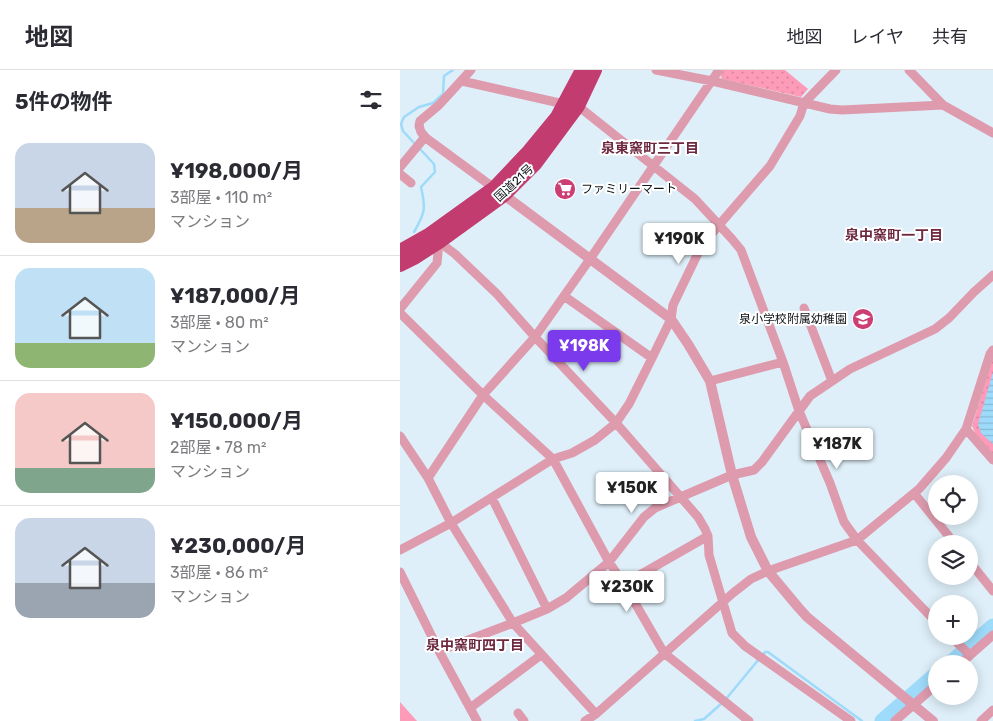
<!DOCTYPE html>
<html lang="ja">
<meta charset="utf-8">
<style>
body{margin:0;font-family:Rubik,"Noto Sans JP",sans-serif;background:#f7f7f7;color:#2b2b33;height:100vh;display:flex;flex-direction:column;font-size:19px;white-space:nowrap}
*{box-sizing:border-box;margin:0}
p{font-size:16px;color:#7c7c81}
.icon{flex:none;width:28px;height:28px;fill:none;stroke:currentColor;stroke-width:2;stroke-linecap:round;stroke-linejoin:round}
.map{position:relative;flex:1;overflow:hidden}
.sheet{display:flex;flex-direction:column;background:#fff;width:400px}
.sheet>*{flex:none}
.controls{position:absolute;left:528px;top:405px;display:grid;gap:10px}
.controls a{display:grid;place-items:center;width:50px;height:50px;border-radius:50%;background:#fff;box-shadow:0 2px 12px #0003;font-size:25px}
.price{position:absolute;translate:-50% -42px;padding:0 11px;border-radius:5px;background:#fff;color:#222;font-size:16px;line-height:32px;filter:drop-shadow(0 1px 2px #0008)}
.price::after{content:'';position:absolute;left:50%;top:30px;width:15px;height:11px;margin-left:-8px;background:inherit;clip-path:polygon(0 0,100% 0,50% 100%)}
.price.on{background:#7c3aed;color:#fff}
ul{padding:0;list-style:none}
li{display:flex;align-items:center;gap:15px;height:125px;padding:0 15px}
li+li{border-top:1px solid #e1e1e2}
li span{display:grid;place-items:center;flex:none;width:140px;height:100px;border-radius:15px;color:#555}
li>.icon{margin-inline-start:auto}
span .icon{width:60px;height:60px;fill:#fffc;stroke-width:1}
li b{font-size:21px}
h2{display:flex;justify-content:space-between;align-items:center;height:60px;padding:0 15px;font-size:21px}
header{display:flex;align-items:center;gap:30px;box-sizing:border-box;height:70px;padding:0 25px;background:#fff;border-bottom:1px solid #e1e1e2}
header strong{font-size:24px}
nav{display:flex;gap:28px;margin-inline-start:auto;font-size:18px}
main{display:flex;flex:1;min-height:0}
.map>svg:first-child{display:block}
.grass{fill:url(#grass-dots)}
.forest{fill:url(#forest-firs)}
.water{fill:url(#water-rules)}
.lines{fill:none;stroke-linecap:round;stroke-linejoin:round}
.stream{stroke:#9edafa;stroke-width:2.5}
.river{stroke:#9edafa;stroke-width:15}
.minor{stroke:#de9bad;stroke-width:9}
.tertiary{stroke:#de9bad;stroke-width:10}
.trunk{stroke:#c23c70;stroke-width:14}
.labels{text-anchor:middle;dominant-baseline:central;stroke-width:4;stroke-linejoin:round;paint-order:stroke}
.street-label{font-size:12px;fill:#0f1519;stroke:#fff}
.poi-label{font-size:12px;fill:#0f1519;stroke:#fff;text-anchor:start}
.neighbourhood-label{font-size:14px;font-weight:bold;fill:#6d2840;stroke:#fff}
</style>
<header>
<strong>地図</strong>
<nav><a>地図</a><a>レイヤ</a><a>共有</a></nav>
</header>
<main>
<section class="sheet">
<h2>5件の物件<svg class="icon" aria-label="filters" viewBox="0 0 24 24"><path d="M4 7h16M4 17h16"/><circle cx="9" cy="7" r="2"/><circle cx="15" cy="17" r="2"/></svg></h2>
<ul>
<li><span style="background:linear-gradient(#c9d6e8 65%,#b9a48a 0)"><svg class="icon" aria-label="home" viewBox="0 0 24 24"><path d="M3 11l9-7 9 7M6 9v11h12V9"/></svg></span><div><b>¥198,000/月</b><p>3部屋 · 110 m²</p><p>マンション</p></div></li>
<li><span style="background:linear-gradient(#bfe0f5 75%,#8fb573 0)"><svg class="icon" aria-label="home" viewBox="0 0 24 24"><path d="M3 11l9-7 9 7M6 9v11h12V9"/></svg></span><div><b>¥187,000/月</b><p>3部屋 · 80 m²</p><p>マンション</p></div></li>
<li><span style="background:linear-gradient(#f6c9c9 75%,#7fa58c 0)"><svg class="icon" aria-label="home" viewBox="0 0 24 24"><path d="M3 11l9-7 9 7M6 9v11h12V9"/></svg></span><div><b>¥150,000/月</b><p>2部屋 · 78 m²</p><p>マンション</p></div></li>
<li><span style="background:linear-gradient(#c9d6e8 65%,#9aa5b1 0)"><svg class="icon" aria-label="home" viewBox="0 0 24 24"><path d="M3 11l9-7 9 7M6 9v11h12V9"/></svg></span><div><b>¥230,000/月</b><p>3部屋 · 86 m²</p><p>マンション</p></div></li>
</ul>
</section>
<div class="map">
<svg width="593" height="651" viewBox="0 0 593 651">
<defs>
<pattern id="grass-dots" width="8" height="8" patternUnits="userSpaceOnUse" patternTransform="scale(1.25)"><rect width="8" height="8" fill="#fe9bb8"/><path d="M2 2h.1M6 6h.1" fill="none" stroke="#d8859e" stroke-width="1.8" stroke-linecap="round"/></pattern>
<pattern id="forest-firs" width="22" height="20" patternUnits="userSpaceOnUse" patternTransform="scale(1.25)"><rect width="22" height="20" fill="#fe9bb8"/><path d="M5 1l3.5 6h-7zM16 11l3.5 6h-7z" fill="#d8859e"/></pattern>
<pattern id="water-rules" width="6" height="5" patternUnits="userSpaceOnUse" patternTransform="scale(1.25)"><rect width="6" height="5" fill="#9edafa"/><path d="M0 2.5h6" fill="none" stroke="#87bad6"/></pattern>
</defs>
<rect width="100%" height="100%" fill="#deeff9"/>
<path class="grass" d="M 323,0 L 385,0 L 408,19 L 401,27 L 322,9 L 320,4 Z
M 593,287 L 593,386 L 577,367 L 572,356 Z"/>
<path class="forest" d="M 0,632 L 17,651 L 0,651 Z"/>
<path class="water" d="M 593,302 L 593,374 L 581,363 L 578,354 Z"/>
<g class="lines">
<path class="stream" d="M 15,74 L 3,61 L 1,54 L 4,47 L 19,37 L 33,33 L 43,24 L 44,6 L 53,0
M 14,162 C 25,143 26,139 21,117 L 35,102 L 34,94 L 19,78
M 363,585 L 365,582 L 368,582 L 462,651
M 326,629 L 359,589
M 295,651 L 304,649 L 322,633"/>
<path class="river" d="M 549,594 L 593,556
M 482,651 L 536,604"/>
<path class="minor" d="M 71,0 L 39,35 L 20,51 L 19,56 L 21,62 L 26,68 L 94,118
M 256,0 L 312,11 L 430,39 L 442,40 L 543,35
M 509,0 L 543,35 L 593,63
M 62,11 L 164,34
M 178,36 L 295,129 L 332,169 L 341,180 L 383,292 L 399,341 L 430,413 L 444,452 L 457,470 L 536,552
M 0,97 L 25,67
M 0,104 L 11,113
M 164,226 L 252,288
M 404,238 L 432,311
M 0,239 L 37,193 L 39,172 L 55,184 L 97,224 L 135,267 L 216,353 L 298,447 L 305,459 L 308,466 L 309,485 L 332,563 L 345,576 L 451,651
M 0,243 L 83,325 L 153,389 L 209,492 L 224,514 L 264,583 L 349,651
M 310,311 L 383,292
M 566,359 L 593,390
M 0,366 L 28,408 L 51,453 L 113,553 L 196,644
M 28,408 L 83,325 L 135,267 L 190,189 L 319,0
M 514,423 L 555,474
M 92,428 L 147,539
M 0,480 L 51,453 L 153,389 L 172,383 L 195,370 L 216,353 L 229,334 L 252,288 L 271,249 L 273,235 L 301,177 L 319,155 L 370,96 L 400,46 L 404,33 L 436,0
M 569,491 L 593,521
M 0,502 L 39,581 L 77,651
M 224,514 L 308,466
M 550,566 L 570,585
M 39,581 L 113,553 L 147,539 L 166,528 L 209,492 L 244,447 L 255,438 L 332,405 L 354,400 L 362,392 L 410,326 L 450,299 L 535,259 L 549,248 L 574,222 L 593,205
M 560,594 L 593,565
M 70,638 L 141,585
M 118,643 L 124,651
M 185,651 L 196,644 L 333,523 L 351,509 L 368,501 L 457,470 L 519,419 L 546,388 L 566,359 L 590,284 L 593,280
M 495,651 L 536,615
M 581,651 L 593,640"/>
<path class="tertiary" d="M 100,122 L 271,249 L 288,274 L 310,311 L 332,405 L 351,467 L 368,501 L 398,537 L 407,547 L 533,651"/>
<path class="trunk" d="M 0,181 L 30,164 L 94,118 L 129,81 L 157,47 L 182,0
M 0,195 L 14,188 L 39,172 L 104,125 L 135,94 L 178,36 L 195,0"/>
</g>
<defs>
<g id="supermarket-disc" transform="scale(1.125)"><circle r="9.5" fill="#cb3f74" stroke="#fff"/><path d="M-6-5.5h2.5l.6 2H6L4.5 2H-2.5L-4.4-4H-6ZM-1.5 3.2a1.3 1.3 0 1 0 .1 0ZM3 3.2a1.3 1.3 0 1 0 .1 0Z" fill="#fff"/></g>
<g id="school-disc" transform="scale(1.125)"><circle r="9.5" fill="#cb3f74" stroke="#fff"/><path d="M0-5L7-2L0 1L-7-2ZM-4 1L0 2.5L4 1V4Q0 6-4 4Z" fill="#fff"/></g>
</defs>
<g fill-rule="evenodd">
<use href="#supermarket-disc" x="165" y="119"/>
<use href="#school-disc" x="463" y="249"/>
</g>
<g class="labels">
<g class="street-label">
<text transform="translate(114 113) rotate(-43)">国道21号</text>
</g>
<g class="poi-label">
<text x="181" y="119">ファミリーマート</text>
<text x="447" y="249" text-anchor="end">泉小学校附属幼稚園</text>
</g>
<g class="neighbourhood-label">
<text x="250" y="78">泉東窯町三丁目</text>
<text x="494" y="165">泉中窯町一丁目</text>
<text x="75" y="575">泉中窯町四丁目</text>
</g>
</g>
</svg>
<div class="controls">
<a><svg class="icon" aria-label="locate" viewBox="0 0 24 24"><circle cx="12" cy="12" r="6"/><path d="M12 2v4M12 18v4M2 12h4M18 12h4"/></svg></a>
<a><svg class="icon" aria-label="layers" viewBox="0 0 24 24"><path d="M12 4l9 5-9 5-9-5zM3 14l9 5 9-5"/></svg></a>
<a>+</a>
<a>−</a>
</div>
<b class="price" style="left:279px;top:195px">¥190K</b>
<b class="price on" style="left:184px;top:302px">¥198K</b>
<b class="price" style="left:437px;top:400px">¥187K</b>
<b class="price" style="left:232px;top:444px">¥150K</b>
<b class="price" style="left:227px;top:543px">¥230K</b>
</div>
</main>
